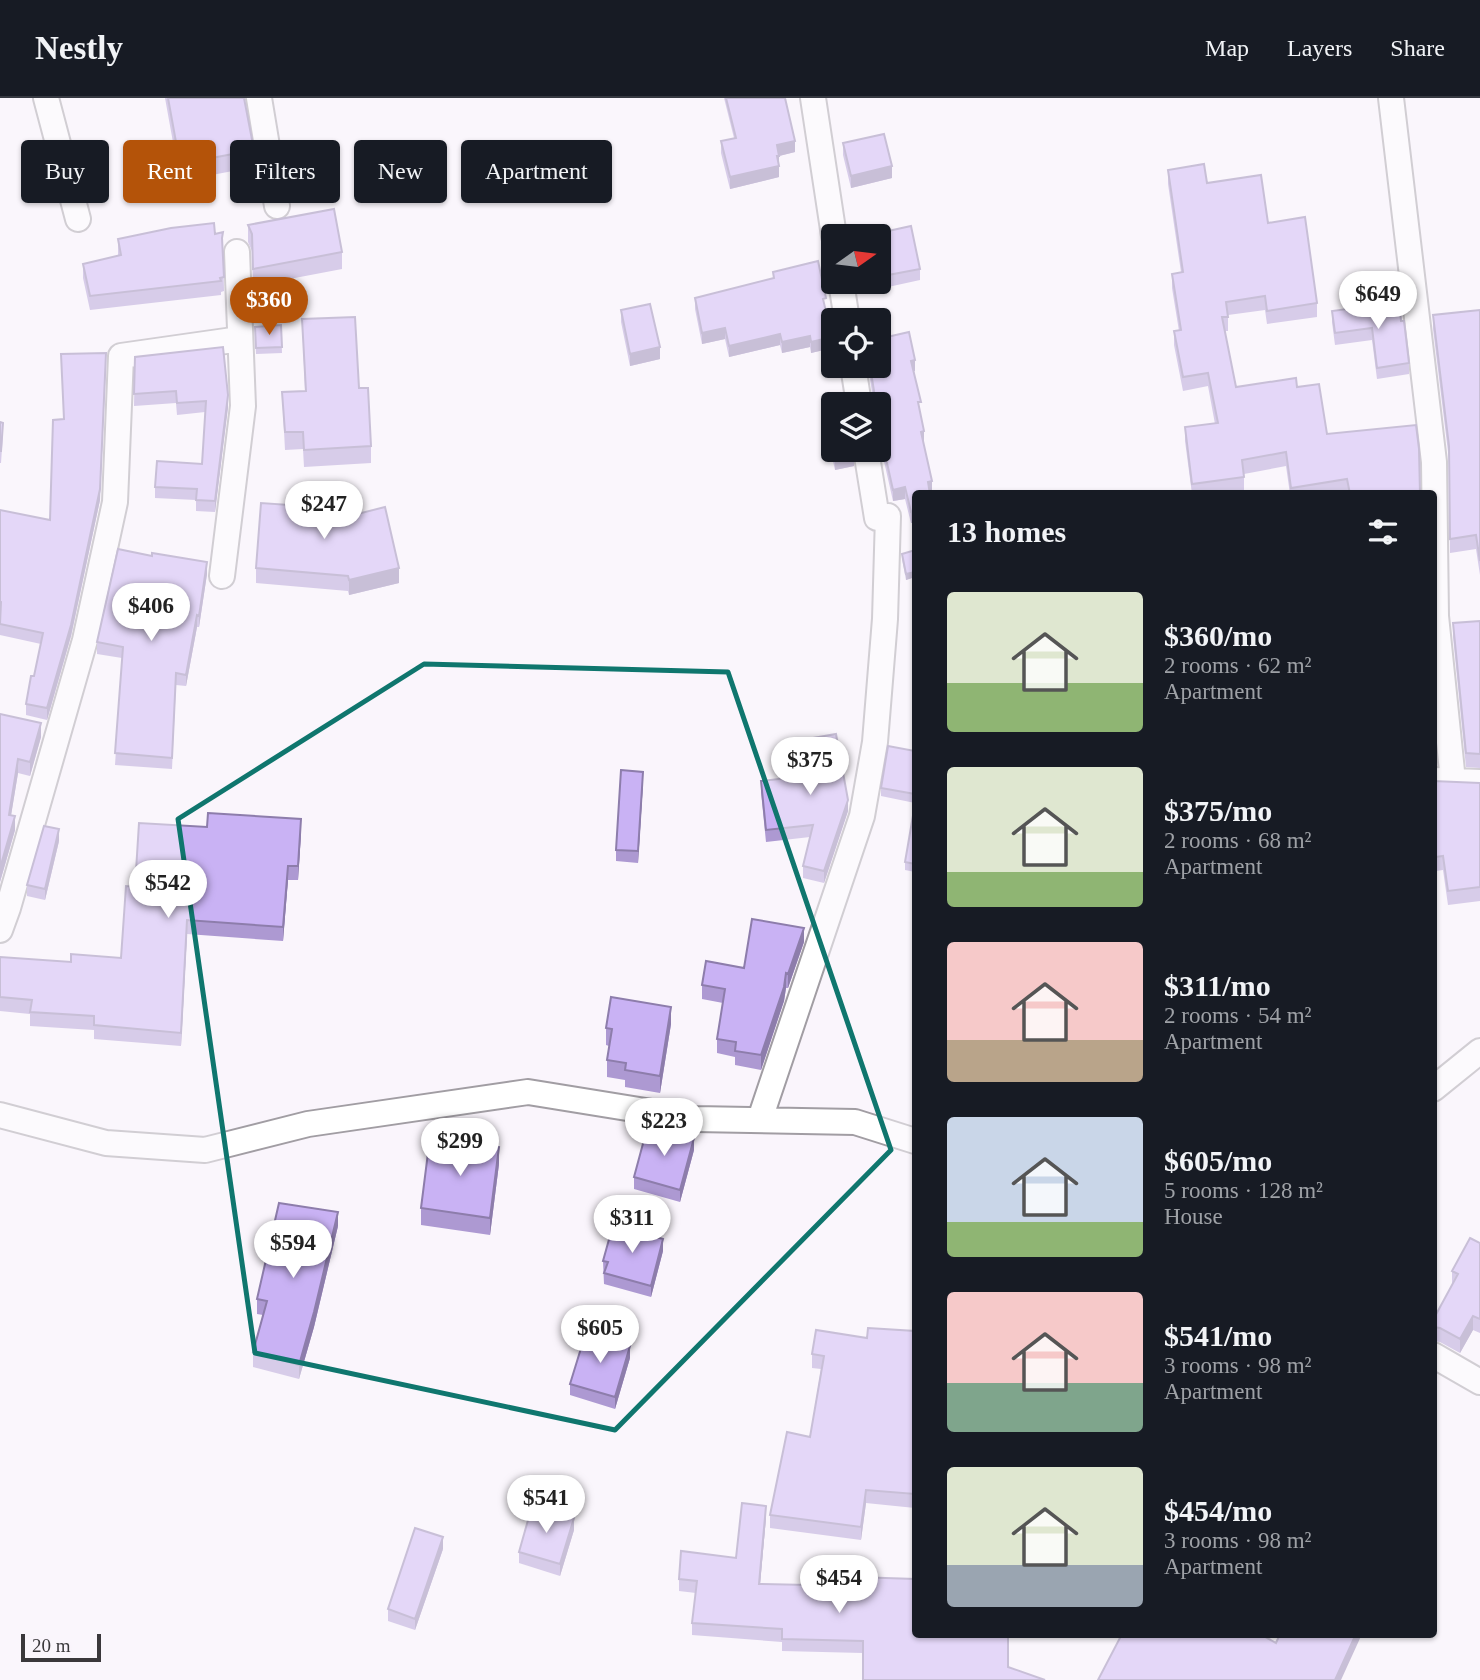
<!DOCTYPE html>
<meta charset="utf-8">
<style>
body{margin:0;font-family:"Times New Roman",serif;background:#20242c;color:#f1f3f6;height:100vh;display:flex;flex-direction:column;font-size:26px;white-space:nowrap}
*{box-sizing:border-box;margin:0}
p{font-size:23px;color:#9ea1a6}
.icon{flex:none;width:38px;height:38px;fill:none;stroke:currentColor;stroke-width:2;stroke-linecap:round;stroke-linejoin:round}
.map{position:relative;flex:1;overflow:hidden}
.drawer{position:absolute;left:912px;top:392px;width:525px;height:1148px;display:flex;flex-direction:column;background:#171b24;border-radius:7px;box-shadow:0 2px 5px #0004}
.drawer>*{flex:none}
.hud{position:absolute;left:21px;top:42px;width:665px;height:63px;display:flex;gap:14px}
.needle{width:46px;rotate:76deg}
.controls{position:absolute;left:821px;top:126px;display:grid;gap:14px}
.controls a{display:grid;place-items:center;width:70px;height:70px;border-radius:7px;background:#171b24;box-shadow:0 2px 5px #0004;font-size:35px}
.scale{position:absolute;left:21px;bottom:18px;width:80px;box-sizing:border-box;padding-left:7px;border:4px solid #3a383b;border-top:0;font-size:19px;line-height:24px;white-space:nowrap;color:#3a383b;-webkit-text-stroke:5px #faf5fc;paint-order:stroke}
.price{position:absolute;translate:-50% -60px;padding:0 16px;border-radius:24px;background:#fff;color:#222;font-size:23px;line-height:46px;filter:drop-shadow(0 2px 4px #0008)}
.price::after{content:'';position:absolute;left:50%;top:42px;width:21px;height:16px;margin-left:-10px;background:inherit;clip-path:polygon(0 0,100% 0,50% 100%)}
.price.on{background:#b45309;color:#fff}
ul{padding:0;list-style:none}
li{display:flex;align-items:center;gap:21px;height:175px;padding:0 35px}
li span{display:grid;place-items:center;flex:none;width:196px;height:140px;border-radius:7px;color:#555}
li>.icon{margin-inline-start:auto}
span .icon{width:84px;height:84px;fill:#fffc;stroke-width:1}
li b{font-size:30px}
h2{display:flex;justify-content:space-between;align-items:center;height:84px;padding:0 35px;font-size:30px}
.pill{padding:0 24px;border-radius:7px;background:#171b24;box-shadow:0 2px 5px #0004;font-size:24px;line-height:63px}
.pill.on{background:#b45309;color:#fff}
header{display:flex;align-items:center;gap:42px;box-sizing:border-box;height:98px;padding:0 35px;background:#171b24;border-bottom:2px solid #363941}
header strong{font-size:33px}
nav{display:flex;gap:38px;margin-inline-start:auto;font-size:24px}
.map>svg:first-child{display:block}
.lines{fill:none;stroke-linecap:round;stroke-linejoin:round}
.street-casing{stroke:#a19da3;stroke-width:28}
.street{stroke:#fff;stroke-width:24}
.wall{fill:#ad99d2}
.shaded-wall{fill:#8d7dab}
.building{fill:#c9b2f4;stroke:#8d7dab;stroke-width:2}
.marked{fill:none;stroke:#0f766e;stroke-width:5;stroke-linejoin:round}
</style>
<header>
<strong>Nestly</strong>
<nav><a>Map</a><a>Layers</a><a>Share</a></nav>
</header>
<div class="map">
<svg width="1480" height="1582" viewBox="0 0 1480 1582">
<rect width="100%" height="100%" fill="#faf5fc"/>
<g class="lines">
<g class="street-casing">
<path id="street" d="M 46,0 L 78,121
M 259,0 L 277,108
M 813,0 L 834,138
M 1391,0 L 1434,364 L 1436,518 L 1453,683
M 841,184 L 847,222
M 853,268 L 859,306
M 222,478 L 243,308 L 237,154
M 1433,682 L 1480,684
M 0,832 L 8,810 L 85,542 L 115,404 L 121,258 L 240,241
M 1433,991 L 1480,953
M 0,1017 L 106,1045 L 205,1052 L 308,1026 L 528,994 L 695,1021 L 855,1024 L 915,1043
M 760,1021 L 862,718 L 875,644 L 885,521 L 888,418 L 877,420 L 866,352
M 1433,1257 L 1480,1284"/>
</g>
<use href="#street" class="street"/>
</g>
<path class="wall" d="M 165,0 L 244,0 L 254,52 L 254,69 L 180,83 Z
M 724,0 L 785,0 L 795,54 L 779,58 L 779,79 L 730,91 L 721,55 L 721,43 L 734,40 Z
M 843,45 L 892,80 L 851,90 L 843,57 Z
M 1168,72 L 1207,85 L 1268,125 L 1317,205 L 1317,219 L 1267,226 L 1265,212 L 1228,217 L 1228,233 L 1225,233 L 1236,289 L 1297,289 L 1327,336 L 1420,396 L 1290,396 L 1286,368 L 1244,376 L 1244,393 L 1225,396 L 1192,396 L 1185,343 L 1185,329 L 1215,326 L 1208,288 L 1183,293 L 1174,247 L 1174,233 L 1179,233 L 1172,190 L 1172,176 L 1181,174 L 1168,86 Z
M 248,127 L 342,154 L 342,171 L 253,188 L 252,153 L 248,144 Z
M 879,135 L 920,171 L 920,182 L 888,189 L 879,146 Z
M 215,136 L 223,149 L 224,193 L 221,194 L 221,197 L 90,212 L 83,180 L 83,166 L 118,158 L 118,141 Z
M 773,174 L 826,211 L 832,250 L 811,255 L 810,249 L 782,255 L 780,247 L 729,259 L 725,241 L 702,246 L 695,211 L 695,200 L 773,181 Z
M 1399,204 L 1409,265 L 1409,276 L 1377,281 L 1372,242 L 1335,247 L 1332,224 L 1332,213 Z
M 621,212 L 660,261 L 630,268 L 621,224 Z
M 1480,212 L 1480,477 L 1476,451 L 1450,455 L 1449,362 L 1433,231 L 1433,217 Z
M 302,221 L 371,348 L 371,365 L 304,369 L 303,351 L 285,352 L 282,294 L 305,293 Z
M 281,227 L 282,255 L 256,256 L 255,229 Z
M 135,259 L 228,309 L 215,414 L 196,413 L 196,402 L 155,400 L 155,389 L 202,366 L 205,314 L 177,317 L 176,305 L 134,308 Z
M 868,268 L 878,268 L 915,273 L 914,273 L 924,344 L 923,344 L 932,395 L 915,396 L 915,425 L 911,425 L 905,401 L 893,403 L 881,350 L 878,345 L 878,306 L 873,301 Z
M 825,316 L 854,368 L 835,372 L 825,327 Z
M 0,324 L 3,336 L 1,365 L 0,365 Z
M 100,402 L 71,538 L 47,622 L 26,617 L 26,606 L 34,578 L 41,546 L 0,537 L 0,412 L 50,422 Z
M 303,408 L 327,423 L 399,485 L 349,497 L 348,493 L 256,485 L 256,470 Z
M 915,452 L 915,479 L 906,482 L 902,461 L 902,456 Z
M 207,476 L 199,529 L 197,529 L 186,588 L 176,587 L 172,671 L 115,667 L 122,560 L 97,556 L 97,544 Z
M 1480,523 L 1480,670 L 1466,669 L 1453,539 L 1453,525 Z
M 0,616 L 41,639 L 30,678 L 18,675 L 11,717 L 15,732 L 0,784 Z
M 1433,622 L 1436,653 L 1436,667 L 1433,668 Z
M 790,644 L 848,713 L 824,785 L 803,780 L 803,768 L 810,739 L 766,744 L 761,694 L 761,683 L 794,679 L 790,655 Z
M 915,653 L 915,705 L 881,698 L 881,690 Z
M 1433,683 L 1480,685 L 1480,803 L 1448,807 L 1443,772 L 1436,773 L 1433,761 Z
M 643,685 L 638,765 L 616,763 L 616,752 Z
M 915,706 L 915,774 L 905,772 L 905,764 Z
M 301,735 L 298,782 L 288,782 L 283,843 L 187,836 L 181,948 L 94,941 L 94,932 L 30,928 L 30,916 L 0,913 L 0,859 L 71,864 L 121,860 L 135,789 Z
M 59,743 L 45,802 L 27,798 L 27,787 Z
M 804,844 L 788,890 L 786,890 L 784,903 L 761,972 L 735,967 L 735,959 L 717,955 L 717,941 L 723,905 L 702,901 L 702,887 Z
M 671,926 L 660,995 L 625,989 L 625,982 L 607,979 L 607,962 L 609,948 L 606,947 L 606,930 Z
M 694,1052 L 680,1104 L 634,1091 L 634,1079 Z
M 499,1066 L 490,1137 L 421,1127 L 421,1110 Z
M 338,1128 L 314,1229 L 299,1281 L 253,1269 L 253,1254 L 263,1217 L 257,1216 L 257,1201 Z
M 1480,1145 L 1480,1235 L 1473,1232 L 1460,1255 L 1440,1244 L 1433,1243 L 1433,1222 L 1452,1187 L 1452,1173 Z
M 663,1153 L 651,1199 L 604,1186 L 603,1163 Z
M 915,1233 L 915,1410 L 866,1405 L 861,1442 L 770,1430 L 770,1417 L 810,1339 L 821,1271 L 812,1270 L 812,1256 L 867,1240 Z
M 630,1260 L 615,1311 L 570,1297 L 570,1286 Z
M 766,1420 L 760,1486 L 856,1488 L 915,1481 L 863,1555 L 782,1553 L 782,1544 L 692,1537 L 692,1525 L 696,1495 L 679,1493 L 679,1481 L 736,1460 Z
M 574,1432 L 560,1478 L 519,1465 L 519,1454 Z
M 443,1451 L 415,1532 L 388,1523 L 388,1511 Z"/>
<path class="shaded-wall" d="M 795,43 L 795,54 L 779,58 L 779,79 L 730,91 L 730,79 L 777,47 Z
M 892,68 L 892,80 L 851,90 L 851,78 Z
M 725,230 L 725,241 L 702,246 L 702,235 Z
M 780,236 L 780,247 L 729,259 L 729,248 Z
M 810,238 L 810,249 L 782,255 L 782,244 Z
M 832,239 L 832,250 L 811,255 L 811,244 Z
M 660,249 L 660,261 L 630,268 L 630,256 Z
M 915,262 L 915,273 L 911,274 L 911,263 Z
M 106,266 L 100,402 L 71,538 L 47,622 L 47,610 Z
M 228,297 L 228,309 L 215,414 L 215,403 Z
M 924,333 L 924,344 L 921,345 L 921,334 Z
M 854,357 L 854,368 L 835,372 L 835,361 Z
M 932,383 L 932,395 L 928,395 L 928,384 Z
M 905,389 L 905,401 L 893,403 L 893,392 Z
M 915,413 L 915,425 L 911,425 L 911,414 Z
M 207,464 L 207,476 L 199,529 L 199,518 Z
M 399,470 L 399,485 L 349,497 L 349,482 Z
M 915,474 L 915,479 L 906,482 L 906,476 Z
M 197,517 L 197,529 L 186,588 L 186,577 Z
M 41,625 L 41,639 L 30,678 L 30,664 Z
M 18,661 L 18,675 L 9,730 L 9,717 Z
M 643,674 L 643,685 L 638,765 L 638,753 Z
M 848,702 L 848,713 L 824,785 L 824,773 Z
M 15,718 L 15,732 L 0,784 L 0,770 Z
M 301,721 L 301,735 L 298,782 L 298,768 Z
M 59,731 L 59,743 L 45,802 L 45,791 Z
M 288,768 L 288,782 L 283,843 L 283,829 Z
M 187,822 L 187,836 L 181,948 L 181,935 Z
M 804,830 L 804,844 L 788,890 L 788,876 Z
M 786,875 L 786,890 L 784,903 L 761,972 L 761,957 Z
M 671,909 L 671,926 L 660,995 L 660,978 Z
M 694,1040 L 694,1052 L 680,1104 L 680,1092 Z
M 499,1049 L 499,1066 L 490,1137 L 490,1120 Z
M 338,1114 L 338,1128 L 314,1229 L 299,1281 L 299,1267 Z
M 663,1141 L 663,1153 L 651,1199 L 651,1188 Z
M 1473,1218 L 1473,1232 L 1460,1255 L 1460,1241 Z
M 630,1248 L 630,1260 L 615,1311 L 615,1299 Z
M 866,1392 L 866,1405 L 861,1442 L 861,1429 Z
M 766,1408 L 766,1420 L 759,1498 L 759,1486 Z
M 574,1420 L 574,1432 L 560,1478 L 560,1466 Z
M 443,1439 L 443,1451 L 415,1532 L 415,1521 Z
M 1356,1536 L 1362,1536 L 1341,1582 L 1335,1582 Z"/>
<path class="building" d="M 168,0 L 244,0 L 254,52 L 180,66 Z
M 726,0 L 785,0 L 795,43 L 777,47 L 779,58 L 777,58 L 779,68 L 730,79 L 721,43 L 736,40 Z
M 884,36 L 892,68 L 851,78 L 843,45 Z
M 1204,66 L 1207,85 L 1261,77 L 1268,125 L 1305,119 L 1317,205 L 1267,213 L 1265,198 L 1226,204 L 1228,219 L 1222,219 L 1236,289 L 1296,280 L 1297,289 L 1319,286 L 1327,336 L 1416,327 L 1419,351 L 1420,396 L 1350,396 L 1347,381 L 1291,390 L 1286,354 L 1242,362 L 1244,379 L 1192,386 L 1185,329 L 1218,325 L 1208,275 L 1183,279 L 1174,233 L 1181,232 L 1172,176 L 1183,174 L 1168,72 Z
M 334,111 L 342,154 L 253,171 L 252,136 L 248,127 Z
M 214,125 L 215,136 L 223,134 L 222,140 L 224,179 L 220,180 L 221,183 L 90,198 L 83,166 L 121,157 L 118,141 L 171,130 Z
M 911,128 L 920,171 L 888,177 L 879,135 Z
M 818,163 L 826,200 L 823,201 L 832,239 L 811,244 L 810,238 L 782,244 L 780,236 L 729,248 L 725,230 L 702,235 L 695,200 L 774,180 L 773,174 Z
M 1399,204 L 1401,223 L 1404,223 L 1409,265 L 1377,270 L 1372,230 L 1335,235 L 1332,213 Z
M 650,206 L 660,249 L 630,256 L 621,212 Z
M 1480,212 L 1480,463 L 1476,437 L 1450,441 L 1449,348 L 1433,217 Z
M 355,219 L 359,290 L 368,290 L 371,348 L 304,352 L 303,334 L 285,334 L 282,294 L 306,293 L 302,221 Z
M 281,227 L 282,249 L 256,250 L 255,229 Z
M 909,234 L 915,262 L 911,263 L 921,304 L 918,304 L 924,333 L 921,334 L 932,383 L 928,384 L 930,396 L 915,396 L 915,413 L 911,414 L 905,389 L 893,392 L 881,338 L 878,334 L 878,306 L 868,306 L 873,301 L 874,293 L 870,268 L 878,268 L 878,241 Z
M 223,249 L 228,297 L 215,403 L 196,402 L 197,391 L 155,389 L 157,363 L 202,366 L 206,303 L 177,305 L 176,293 L 134,296 L 135,259 Z
M 106,255 L 100,391 L 71,527 L 47,610 L 26,606 L 31,578 L 34,578 L 43,535 L 0,526 L 1,504 L 0,503 L 0,412 L 50,422 L 53,322 L 64,321 L 61,256 Z
M 833,314 L 833,352 L 853,352 L 854,357 L 835,361 L 825,316 Z
M 0,324 L 3,325 L 1,353 L 0,353 Z
M 303,401 L 327,403 L 326,424 L 385,409 L 399,470 L 349,482 L 348,478 L 256,470 L 261,405 L 303,408 Z
M 118,451 L 152,458 L 152,455 L 207,464 L 199,518 L 197,517 L 186,577 L 176,575 L 172,660 L 115,655 L 123,549 L 97,544 Z
M 915,452 L 915,474 L 906,476 L 902,456 Z
M 1480,523 L 1480,656 L 1466,655 L 1453,525 Z
M 0,616 L 41,625 L 30,664 L 18,661 L 9,717 L 15,718 L 0,770 Z
M 1433,622 L 1436,653 L 1433,654 Z
M 836,636 L 848,702 L 824,773 L 803,768 L 813,727 L 766,732 L 761,683 L 796,679 L 790,644 Z
M 888,648 L 915,653 L 915,696 L 881,690 Z
M 621,672 L 643,674 L 638,753 L 616,752 Z
M 1433,683 L 1480,685 L 1480,789 L 1448,793 L 1443,758 L 1436,759 L 1433,747 Z
M 915,706 L 915,766 L 905,764 Z
M 208,715 L 301,721 L 298,768 L 288,768 L 283,829 L 187,822 L 181,935 L 94,927 L 94,918 L 30,914 L 32,902 L 0,899 L 0,859 L 71,864 L 71,856 L 121,860 L 126,788 L 135,789 L 139,725 L 207,729 Z
M 44,728 L 59,731 L 45,791 L 27,787 Z
M 752,821 L 804,830 L 788,876 L 786,875 L 784,889 L 761,957 L 735,953 L 736,944 L 717,941 L 725,891 L 702,887 L 706,863 L 744,870 Z
M 611,899 L 671,909 L 660,978 L 625,972 L 626,965 L 607,962 L 612,931 L 606,930 Z
M 648,1027 L 694,1040 L 680,1092 L 634,1079 Z
M 430,1039 L 499,1049 L 490,1120 L 421,1110 Z
M 279,1105 L 338,1114 L 314,1214 L 299,1267 L 253,1254 L 267,1203 L 257,1201 Z
M 613,1127 L 663,1141 L 651,1188 L 604,1175 L 608,1164 L 603,1163 Z
M 1470,1140 L 1480,1145 L 1480,1221 L 1473,1218 L 1460,1241 L 1440,1230 L 1433,1229 L 1433,1222 L 1458,1176 L 1452,1173 Z
M 868,1230 L 915,1233 L 915,1396 L 866,1392 L 861,1429 L 770,1417 L 787,1334 L 810,1339 L 824,1258 L 812,1256 L 816,1232 L 867,1240 Z
M 586,1234 L 630,1248 L 615,1299 L 570,1286 Z
M 742,1405 L 766,1408 L 759,1486 L 856,1488 L 856,1479 L 915,1481 L 915,1536 L 1008,1536 L 1008,1569 L 1045,1582 L 863,1582 L 863,1543 L 782,1541 L 782,1531 L 692,1525 L 697,1483 L 679,1481 L 681,1453 L 736,1460 Z
M 532,1408 L 574,1420 L 560,1466 L 519,1454 Z
M 415,1430 L 443,1439 L 415,1521 L 388,1511 Z
M 1122,1536 L 1260,1536 L 1276,1545 L 1280,1536 L 1356,1536 L 1335,1582 L 1098,1582 Z"/>
<path d="M0 0H1480V1582H0ZM 424,566 L 728,574 L 891,1052 L 615,1332 L 255,1255 L 178,721 Z" fill="#faf5fc" fill-opacity=".55" fill-rule="evenodd"/>
<path class="marked" d="M 424,566 L 728,574 L 891,1052 L 615,1332 L 255,1255 L 178,721 Z"/>
</svg>
<div class="controls">
<a><svg class="needle" viewBox="-14 -14 28 28"><path d="M0-13l5 13h-10z" fill="#e53935"/><path d="M0 13l5-13h-10z" fill="#9ea1a6"/></svg></a>
<a><svg class="icon" aria-label="locate" viewBox="0 0 24 24"><circle cx="12" cy="12" r="6"/><path d="M12 2v4M12 18v4M2 12h4M18 12h4"/></svg></a>
<a><svg class="icon" aria-label="layers" viewBox="0 0 24 24"><path d="M12 4l9 5-9 5-9-5zM3 14l9 5 9-5"/></svg></a>
</div>
<div class="scale">20 m</div>
<b class="price" style="left:1378px;top:233px">$649</b>
<b class="price on" style="left:269px;top:239px">$360</b>
<b class="price" style="left:324px;top:443px">$247</b>
<b class="price" style="left:151px;top:545px">$406</b>
<b class="price" style="left:810px;top:699px">$375</b>
<b class="price" style="left:168px;top:822px">$542</b>
<b class="price" style="left:664px;top:1060px">$223</b>
<b class="price" style="left:460px;top:1080px">$299</b>
<b class="price" style="left:632px;top:1157px">$311</b>
<b class="price" style="left:293px;top:1182px">$594</b>
<b class="price" style="left:600px;top:1267px">$605</b>
<b class="price" style="left:546px;top:1437px">$541</b>
<b class="price" style="left:839px;top:1517px">$454</b>
<div class="hud">
<a class="pill">Buy</a>
<a class="pill on">Rent</a>
<a class="pill">Filters</a>
<a class="pill">New</a>
<a class="pill">Apartment</a>
</div>
<section class="drawer">
<h2>13 homes<svg class="icon" aria-label="filters" viewBox="0 0 24 24"><path d="M4 7h16M4 17h16"/><circle cx="9" cy="7" r="2"/><circle cx="15" cy="17" r="2"/></svg></h2>
<ul>
<li><span style="background:linear-gradient(#dfe7d0 65%,#8fb573 0)"><svg class="icon" aria-label="home" viewBox="0 0 24 24"><path d="M3 11l9-7 9 7M6 9v11h12V9"/></svg></span><div><b>$360/mo</b><p>2 rooms · 62 m²</p><p>Apartment</p></div></li>
<li><span style="background:linear-gradient(#dfe7d0 75%,#8fb573 0)"><svg class="icon" aria-label="home" viewBox="0 0 24 24"><path d="M3 11l9-7 9 7M6 9v11h12V9"/></svg></span><div><b>$375/mo</b><p>2 rooms · 68 m²</p><p>Apartment</p></div></li>
<li><span style="background:linear-gradient(#f6c9c9 70%,#b9a48a 0)"><svg class="icon" aria-label="home" viewBox="0 0 24 24"><path d="M3 11l9-7 9 7M6 9v11h12V9"/></svg></span><div><b>$311/mo</b><p>2 rooms · 54 m²</p><p>Apartment</p></div></li>
<li><span style="background:linear-gradient(#c9d6e8 75%,#8fb573 0)"><svg class="icon" aria-label="home" viewBox="0 0 24 24"><path d="M3 11l9-7 9 7M6 9v11h12V9"/></svg></span><div><b>$605/mo</b><p>5 rooms · 128 m²</p><p>House</p></div></li>
<li><span style="background:linear-gradient(#f6c9c9 65%,#7fa58c 0)"><svg class="icon" aria-label="home" viewBox="0 0 24 24"><path d="M3 11l9-7 9 7M6 9v11h12V9"/></svg></span><div><b>$541/mo</b><p>3 rooms · 98 m²</p><p>Apartment</p></div></li>
<li><span style="background:linear-gradient(#dfe7d0 70%,#9aa5b1 0)"><svg class="icon" aria-label="home" viewBox="0 0 24 24"><path d="M3 11l9-7 9 7M6 9v11h12V9"/></svg></span><div><b>$454/mo</b><p>3 rooms · 98 m²</p><p>Apartment</p></div></li>
</ul>
</section>
</div>
